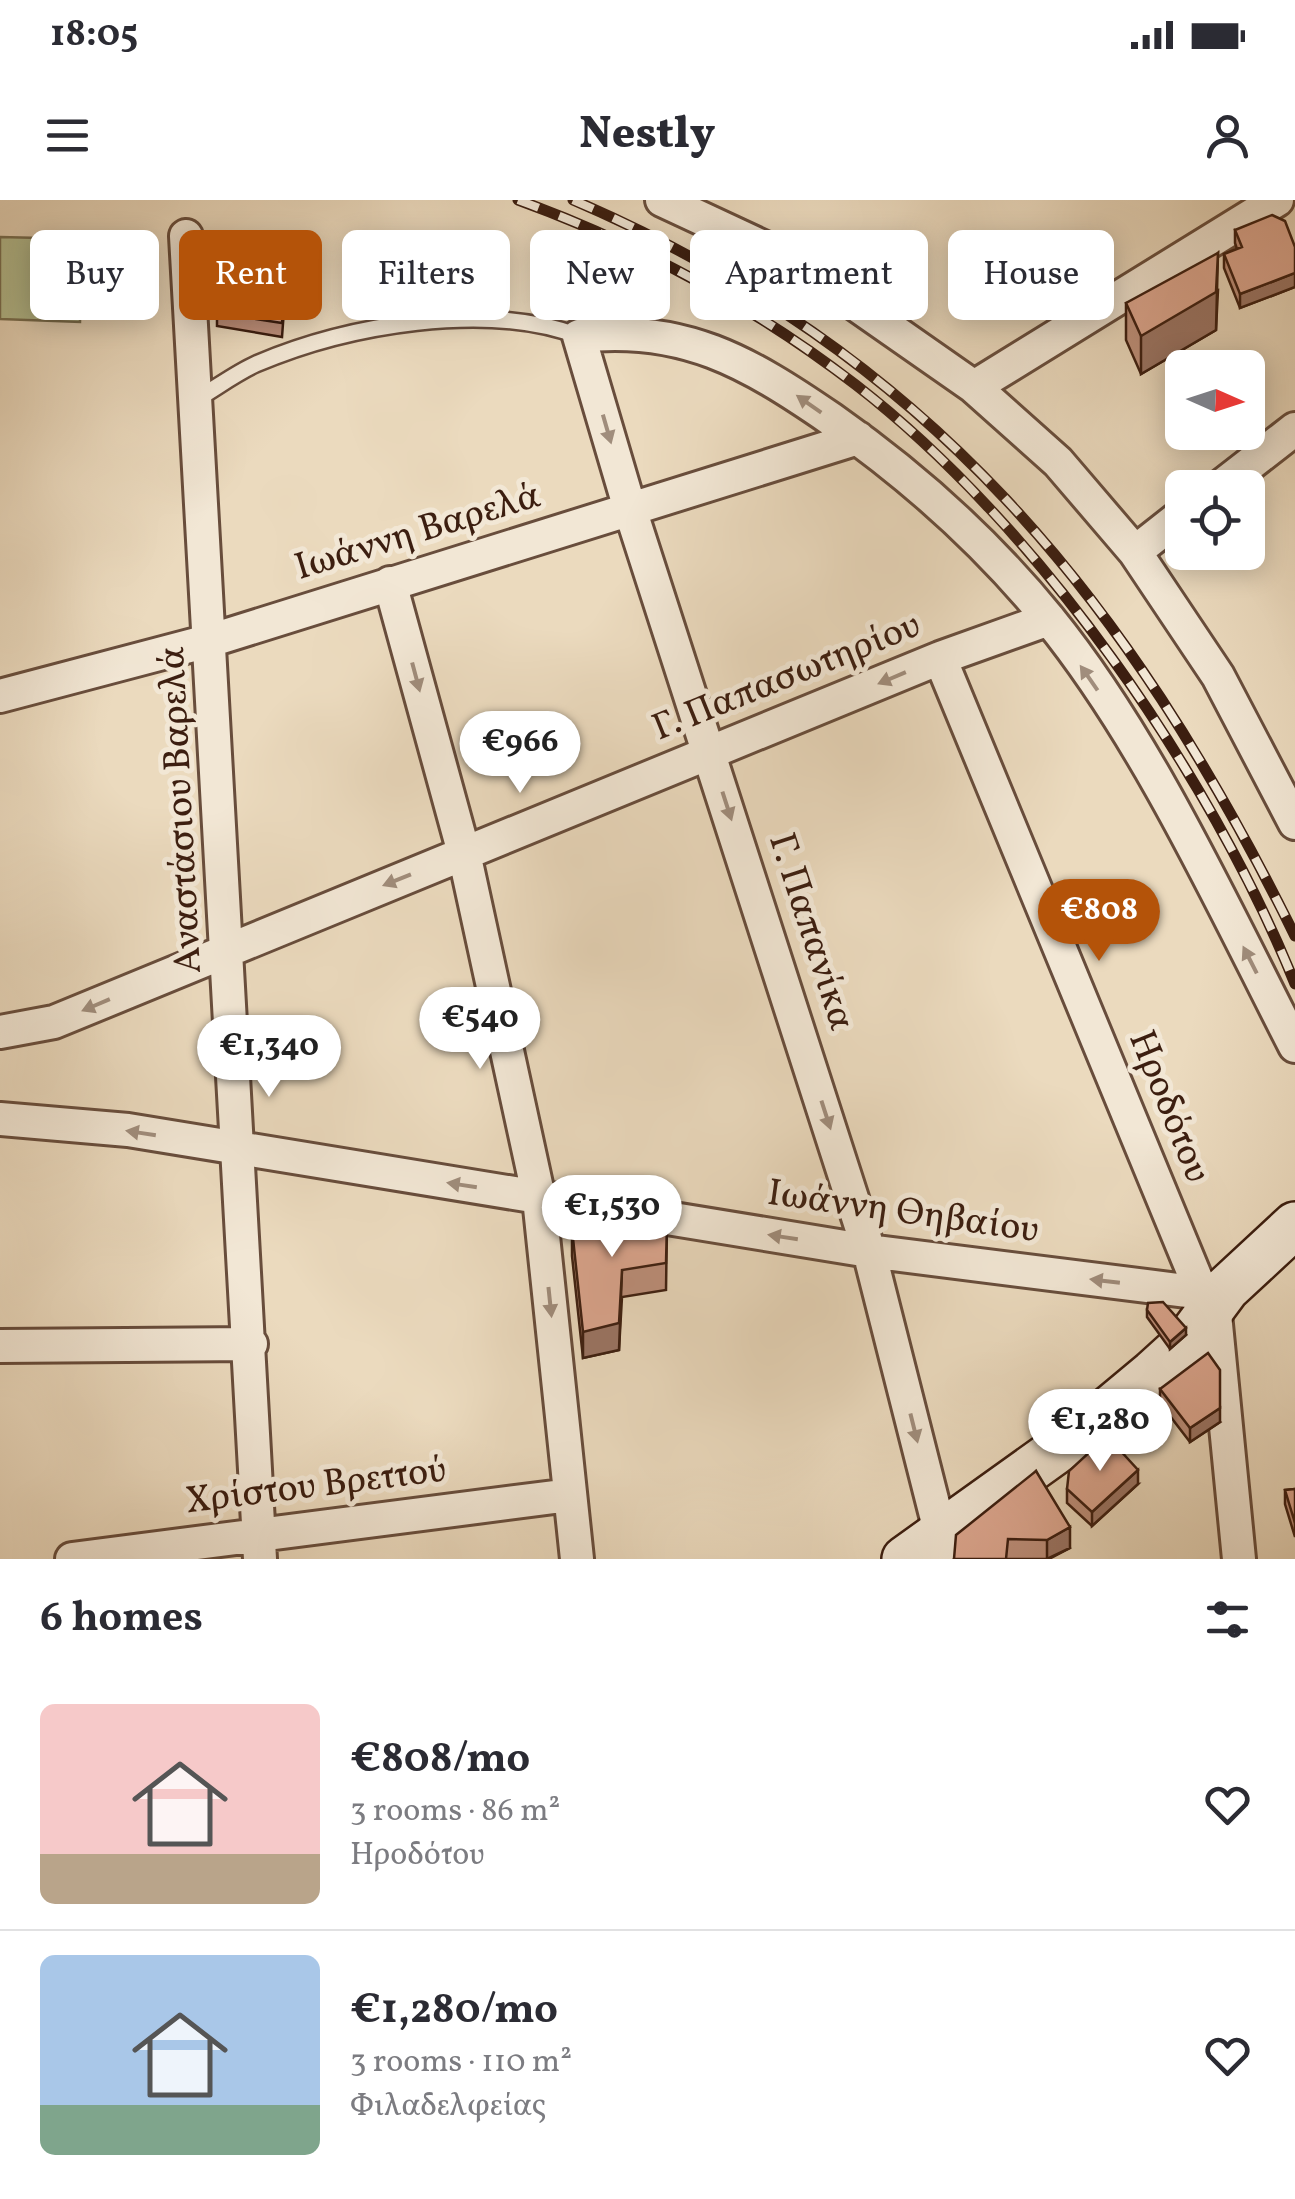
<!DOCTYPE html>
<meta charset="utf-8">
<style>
body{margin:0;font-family:Vollkorn,serif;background:#f2f2f3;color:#2b2b33;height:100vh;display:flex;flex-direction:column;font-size:38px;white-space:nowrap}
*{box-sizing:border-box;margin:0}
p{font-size:32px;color:#7c7c81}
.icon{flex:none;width:55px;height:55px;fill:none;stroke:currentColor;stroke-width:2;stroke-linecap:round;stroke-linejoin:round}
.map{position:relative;height:1359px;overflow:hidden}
.side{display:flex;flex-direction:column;background:#fff;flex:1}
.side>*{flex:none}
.banner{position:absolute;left:30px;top:30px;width:1235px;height:90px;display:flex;gap:20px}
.needle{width:65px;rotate:93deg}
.controls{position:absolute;left:1165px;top:150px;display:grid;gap:20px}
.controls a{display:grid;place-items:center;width:100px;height:100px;border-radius:15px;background:#fff;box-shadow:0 5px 25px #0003;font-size:50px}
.price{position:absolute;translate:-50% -85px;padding:0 22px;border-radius:35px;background:#fff;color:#222;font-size:32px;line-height:65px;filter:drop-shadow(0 2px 5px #0008)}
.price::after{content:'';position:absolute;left:50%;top:60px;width:30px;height:22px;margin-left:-15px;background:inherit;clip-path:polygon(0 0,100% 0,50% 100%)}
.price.active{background:#b45309;color:#fff}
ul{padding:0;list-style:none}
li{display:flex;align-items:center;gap:30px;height:250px;padding:0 40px}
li+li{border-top:2px solid #e1e1e2}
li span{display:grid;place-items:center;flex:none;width:280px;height:200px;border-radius:15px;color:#555}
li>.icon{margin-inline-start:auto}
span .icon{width:120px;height:120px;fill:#fffc;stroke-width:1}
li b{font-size:42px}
h2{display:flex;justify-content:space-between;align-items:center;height:120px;padding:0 40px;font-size:42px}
.pill{padding:0 35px;border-radius:15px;background:#fff;box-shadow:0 5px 25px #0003;font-size:35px;line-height:90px}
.pill.active{background:#b45309;color:#fff}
.status{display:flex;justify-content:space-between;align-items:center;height:70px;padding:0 50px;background:#fff;direction:ltr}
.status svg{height:28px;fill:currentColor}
header{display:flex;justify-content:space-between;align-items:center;height:130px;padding:0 40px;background:#fff;font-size:45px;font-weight:800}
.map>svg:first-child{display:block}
.green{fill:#b5c093;stroke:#786f52;stroke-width:2.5}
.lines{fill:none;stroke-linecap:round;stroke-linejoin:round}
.service-casing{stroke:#684d3c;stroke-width:20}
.minor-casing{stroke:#684d3c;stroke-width:38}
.secondary-casing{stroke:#3c1e10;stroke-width:50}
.service{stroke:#f2e7d5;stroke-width:15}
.minor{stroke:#f2e7d5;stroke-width:32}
.secondary{stroke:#f2e7d5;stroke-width:45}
.rail-casing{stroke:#3c1e10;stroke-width:11}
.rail{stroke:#f2e7d5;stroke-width:8;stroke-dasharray:22;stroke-linecap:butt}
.wall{fill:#be907c;stroke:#3c1e10;stroke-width:2.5}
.shaded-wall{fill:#9b7565;stroke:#3c1e10;stroke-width:2.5}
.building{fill:#dda790;stroke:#3c1e10;stroke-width:2.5}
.oneway{fill:#a08d7c}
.labels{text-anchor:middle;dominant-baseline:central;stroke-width:10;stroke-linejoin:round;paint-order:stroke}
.street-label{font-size:38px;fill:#3c1e10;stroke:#f2e7d5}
</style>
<div class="status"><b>18:05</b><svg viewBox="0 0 49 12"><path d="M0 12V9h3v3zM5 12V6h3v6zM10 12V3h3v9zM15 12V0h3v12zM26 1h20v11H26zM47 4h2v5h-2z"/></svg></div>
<header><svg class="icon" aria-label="menu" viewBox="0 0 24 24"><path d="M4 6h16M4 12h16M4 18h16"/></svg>Nestly<svg class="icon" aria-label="person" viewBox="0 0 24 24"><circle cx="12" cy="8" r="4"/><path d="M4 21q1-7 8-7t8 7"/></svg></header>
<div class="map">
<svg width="1295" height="1359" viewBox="0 0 1295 1359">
<rect width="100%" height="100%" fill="#ebdabe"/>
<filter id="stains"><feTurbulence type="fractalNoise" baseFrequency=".002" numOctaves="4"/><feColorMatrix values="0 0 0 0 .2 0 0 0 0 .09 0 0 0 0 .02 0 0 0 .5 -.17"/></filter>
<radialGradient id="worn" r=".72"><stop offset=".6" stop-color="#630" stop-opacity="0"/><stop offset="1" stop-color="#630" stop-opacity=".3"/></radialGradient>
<path class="green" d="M 0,37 L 83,39 L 80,122 L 0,119 Z"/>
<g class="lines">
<g class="service-casing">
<path id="service" d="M 197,199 C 216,188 236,173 256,164 C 347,125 486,101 579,136"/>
</g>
<g class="minor-casing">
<path id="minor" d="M 662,0 L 795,62 L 974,187 L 1058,262 L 1135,352 L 1218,476 L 1295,623
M 186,36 L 260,1359
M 974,187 L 1277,0
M 1219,288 L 1295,229
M 1135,352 L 1182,315
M 390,383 L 464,653 L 539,998 L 577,1359
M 940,458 L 1202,1093 L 1214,1104 L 1239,1359
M 0,496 L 212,440 L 858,238
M 0,832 L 54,822 L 940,458 L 1049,419
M 0,919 L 128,930 L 869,1051 L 1202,1093
M 0,1146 L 251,1144
M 939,1355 L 941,1335 L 869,1051 L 630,309 L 579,136 C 683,124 748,162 831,219 C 911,275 987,343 1049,419 C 1148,541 1223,706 1295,846
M 72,1359 L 570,1295"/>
</g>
<g class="secondary-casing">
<path id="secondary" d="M 905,1359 L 1081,1233 L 1153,1173 L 1186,1143 L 1226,1089 L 1295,1025"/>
</g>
<use href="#service" class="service"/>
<use href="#minor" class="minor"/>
<use href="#secondary" class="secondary"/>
<g class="rail-casing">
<path id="rail" d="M 518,0 C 637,43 755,107 856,185 C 1038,326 1209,571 1295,784
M 573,0 C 929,153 1127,396 1295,736"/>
</g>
<use href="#rail" class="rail"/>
</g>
<path class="wall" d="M 1235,30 L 1295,47 L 1295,87 L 1240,108 L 1224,68 L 1224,54 L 1237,49 L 1235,43 Z
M 286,83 L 282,137 L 217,126 L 217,113 Z
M 1218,90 L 1216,130 L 1141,174 L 1126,140 L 1126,103 Z
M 667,1022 L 666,1090 L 622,1097 L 619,1150 L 583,1158 L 572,1056 L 572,1029 Z
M 1147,1110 L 1186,1135 L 1170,1149 L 1147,1117 Z
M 1160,1189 L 1220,1222 L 1190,1242 L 1160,1203 Z
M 1036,1271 L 1070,1348 L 1049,1359 L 954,1359 Z
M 1138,1284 L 1092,1326 L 1067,1303 L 1067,1289 Z
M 1295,1289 L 1295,1337 L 1285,1304 L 1285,1290 Z"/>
<path class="shaded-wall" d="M 1218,53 L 1216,130 L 1141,174 L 1141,136 Z
M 1295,73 L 1295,87 L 1240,108 L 1240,94 Z
M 622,1070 L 619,1150 L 583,1158 L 583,1132 Z
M 1186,1128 L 1186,1135 L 1170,1149 L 1170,1142 Z
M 1220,1208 L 1220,1222 L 1190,1242 L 1190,1228 Z
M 1138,1270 L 1138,1284 L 1092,1326 L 1092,1312 Z
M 1070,1327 L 1070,1348 L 1047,1359 L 1047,1340 Z"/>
<path class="building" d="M 1272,15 L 1285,21 L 1295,47 L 1295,73 L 1240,94 L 1224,54 L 1242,47 L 1235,30 Z
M 1218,53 L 1216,92 L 1141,136 L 1126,103 Z
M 223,62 L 286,70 L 282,123 L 217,113 Z
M 596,1007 L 667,1022 L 666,1063 L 622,1070 L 619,1123 L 583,1132 L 572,1029 Z
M 1163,1102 L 1186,1128 L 1170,1142 L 1147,1110 L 1148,1103 Z
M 1208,1153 L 1220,1170 L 1220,1208 L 1190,1228 L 1160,1189 Z
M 1107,1236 L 1138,1270 L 1092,1312 L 1067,1289 L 1069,1271 Z
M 1036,1271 L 1070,1327 L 1047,1340 L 1008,1339 L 1006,1359 L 954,1359 L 956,1335 Z
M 1295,1289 L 1295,1323 L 1285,1290 Z"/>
<defs><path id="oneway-solid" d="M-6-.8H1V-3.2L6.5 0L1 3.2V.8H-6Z" transform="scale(2.5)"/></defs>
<g class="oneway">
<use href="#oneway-solid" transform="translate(809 204) rotate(-145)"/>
<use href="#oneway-solid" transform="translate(607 229) rotate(74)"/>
<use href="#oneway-solid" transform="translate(416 477) rotate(75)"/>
<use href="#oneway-solid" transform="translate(892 478) rotate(157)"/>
<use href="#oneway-solid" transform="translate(1089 478) rotate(-125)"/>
<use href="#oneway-solid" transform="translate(727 606) rotate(72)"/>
<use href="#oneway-solid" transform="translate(397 680) rotate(158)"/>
<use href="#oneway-solid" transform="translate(1250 760) rotate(-117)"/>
<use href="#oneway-solid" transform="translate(96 805) rotate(157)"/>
<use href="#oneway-solid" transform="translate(826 915) rotate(72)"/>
<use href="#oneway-solid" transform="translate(141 933) rotate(-171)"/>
<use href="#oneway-solid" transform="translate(462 985) rotate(-171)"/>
<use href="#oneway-solid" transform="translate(783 1037) rotate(-171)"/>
<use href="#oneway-solid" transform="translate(1105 1081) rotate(-173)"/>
<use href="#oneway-solid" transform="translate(550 1102) rotate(84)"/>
<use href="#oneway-solid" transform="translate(914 1228) rotate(76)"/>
</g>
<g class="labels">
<g class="street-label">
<text transform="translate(418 333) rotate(-17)">Ιωάννη Βαρελά</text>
<text transform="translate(787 478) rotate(-22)">Γ. Παπασωτηρίου</text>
<text transform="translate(182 610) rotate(-93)">Αναστάσιου Βαρελά</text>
<text transform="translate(810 732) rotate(72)">Γ. Παπανίκα</text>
<text transform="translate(1168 907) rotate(68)">Ηροδότου</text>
<text transform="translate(903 1013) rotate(8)">Ιωάννη Θηβαίου</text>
<text transform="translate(316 1287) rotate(-7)">Χρίστου Βρεττού</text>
</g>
</g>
<rect width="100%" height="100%" filter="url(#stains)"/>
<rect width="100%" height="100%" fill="url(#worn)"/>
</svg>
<div class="controls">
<a><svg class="needle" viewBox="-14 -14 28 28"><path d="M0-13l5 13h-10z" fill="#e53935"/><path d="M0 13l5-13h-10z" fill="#7c7c81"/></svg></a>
<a><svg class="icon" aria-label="locate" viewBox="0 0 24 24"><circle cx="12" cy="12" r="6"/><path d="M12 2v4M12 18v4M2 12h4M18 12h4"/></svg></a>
</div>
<b class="price" style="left:520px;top:596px">€966</b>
<b class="price active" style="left:1099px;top:764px">€808</b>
<b class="price" style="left:480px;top:872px">€540</b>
<b class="price" style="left:269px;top:900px">€1,340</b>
<b class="price" style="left:612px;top:1060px">€1,530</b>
<b class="price" style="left:1100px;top:1274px">€1,280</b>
<div class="banner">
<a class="pill">Buy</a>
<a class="pill active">Rent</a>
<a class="pill">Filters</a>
<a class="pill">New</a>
<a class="pill">Apartment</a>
<a class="pill">House</a>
</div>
</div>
<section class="side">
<h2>6 homes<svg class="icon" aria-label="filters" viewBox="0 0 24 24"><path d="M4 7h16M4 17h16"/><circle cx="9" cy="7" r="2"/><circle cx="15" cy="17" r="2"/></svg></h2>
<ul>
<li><span style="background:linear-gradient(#f6c9c9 75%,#b9a48a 0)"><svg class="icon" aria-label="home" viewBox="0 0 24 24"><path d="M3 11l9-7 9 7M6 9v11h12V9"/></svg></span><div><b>€808/mo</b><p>3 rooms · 86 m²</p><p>Ηροδότου</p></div><svg class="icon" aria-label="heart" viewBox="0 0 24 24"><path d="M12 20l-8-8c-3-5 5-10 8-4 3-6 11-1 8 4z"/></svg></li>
<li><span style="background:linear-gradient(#a9c7e8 75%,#7fa58c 0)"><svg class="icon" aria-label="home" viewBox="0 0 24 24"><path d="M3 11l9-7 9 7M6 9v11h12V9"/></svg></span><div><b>€1,280/mo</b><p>3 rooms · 110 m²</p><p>Φιλαδελφείας</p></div><svg class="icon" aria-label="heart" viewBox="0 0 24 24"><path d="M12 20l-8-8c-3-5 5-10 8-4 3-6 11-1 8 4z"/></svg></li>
</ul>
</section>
